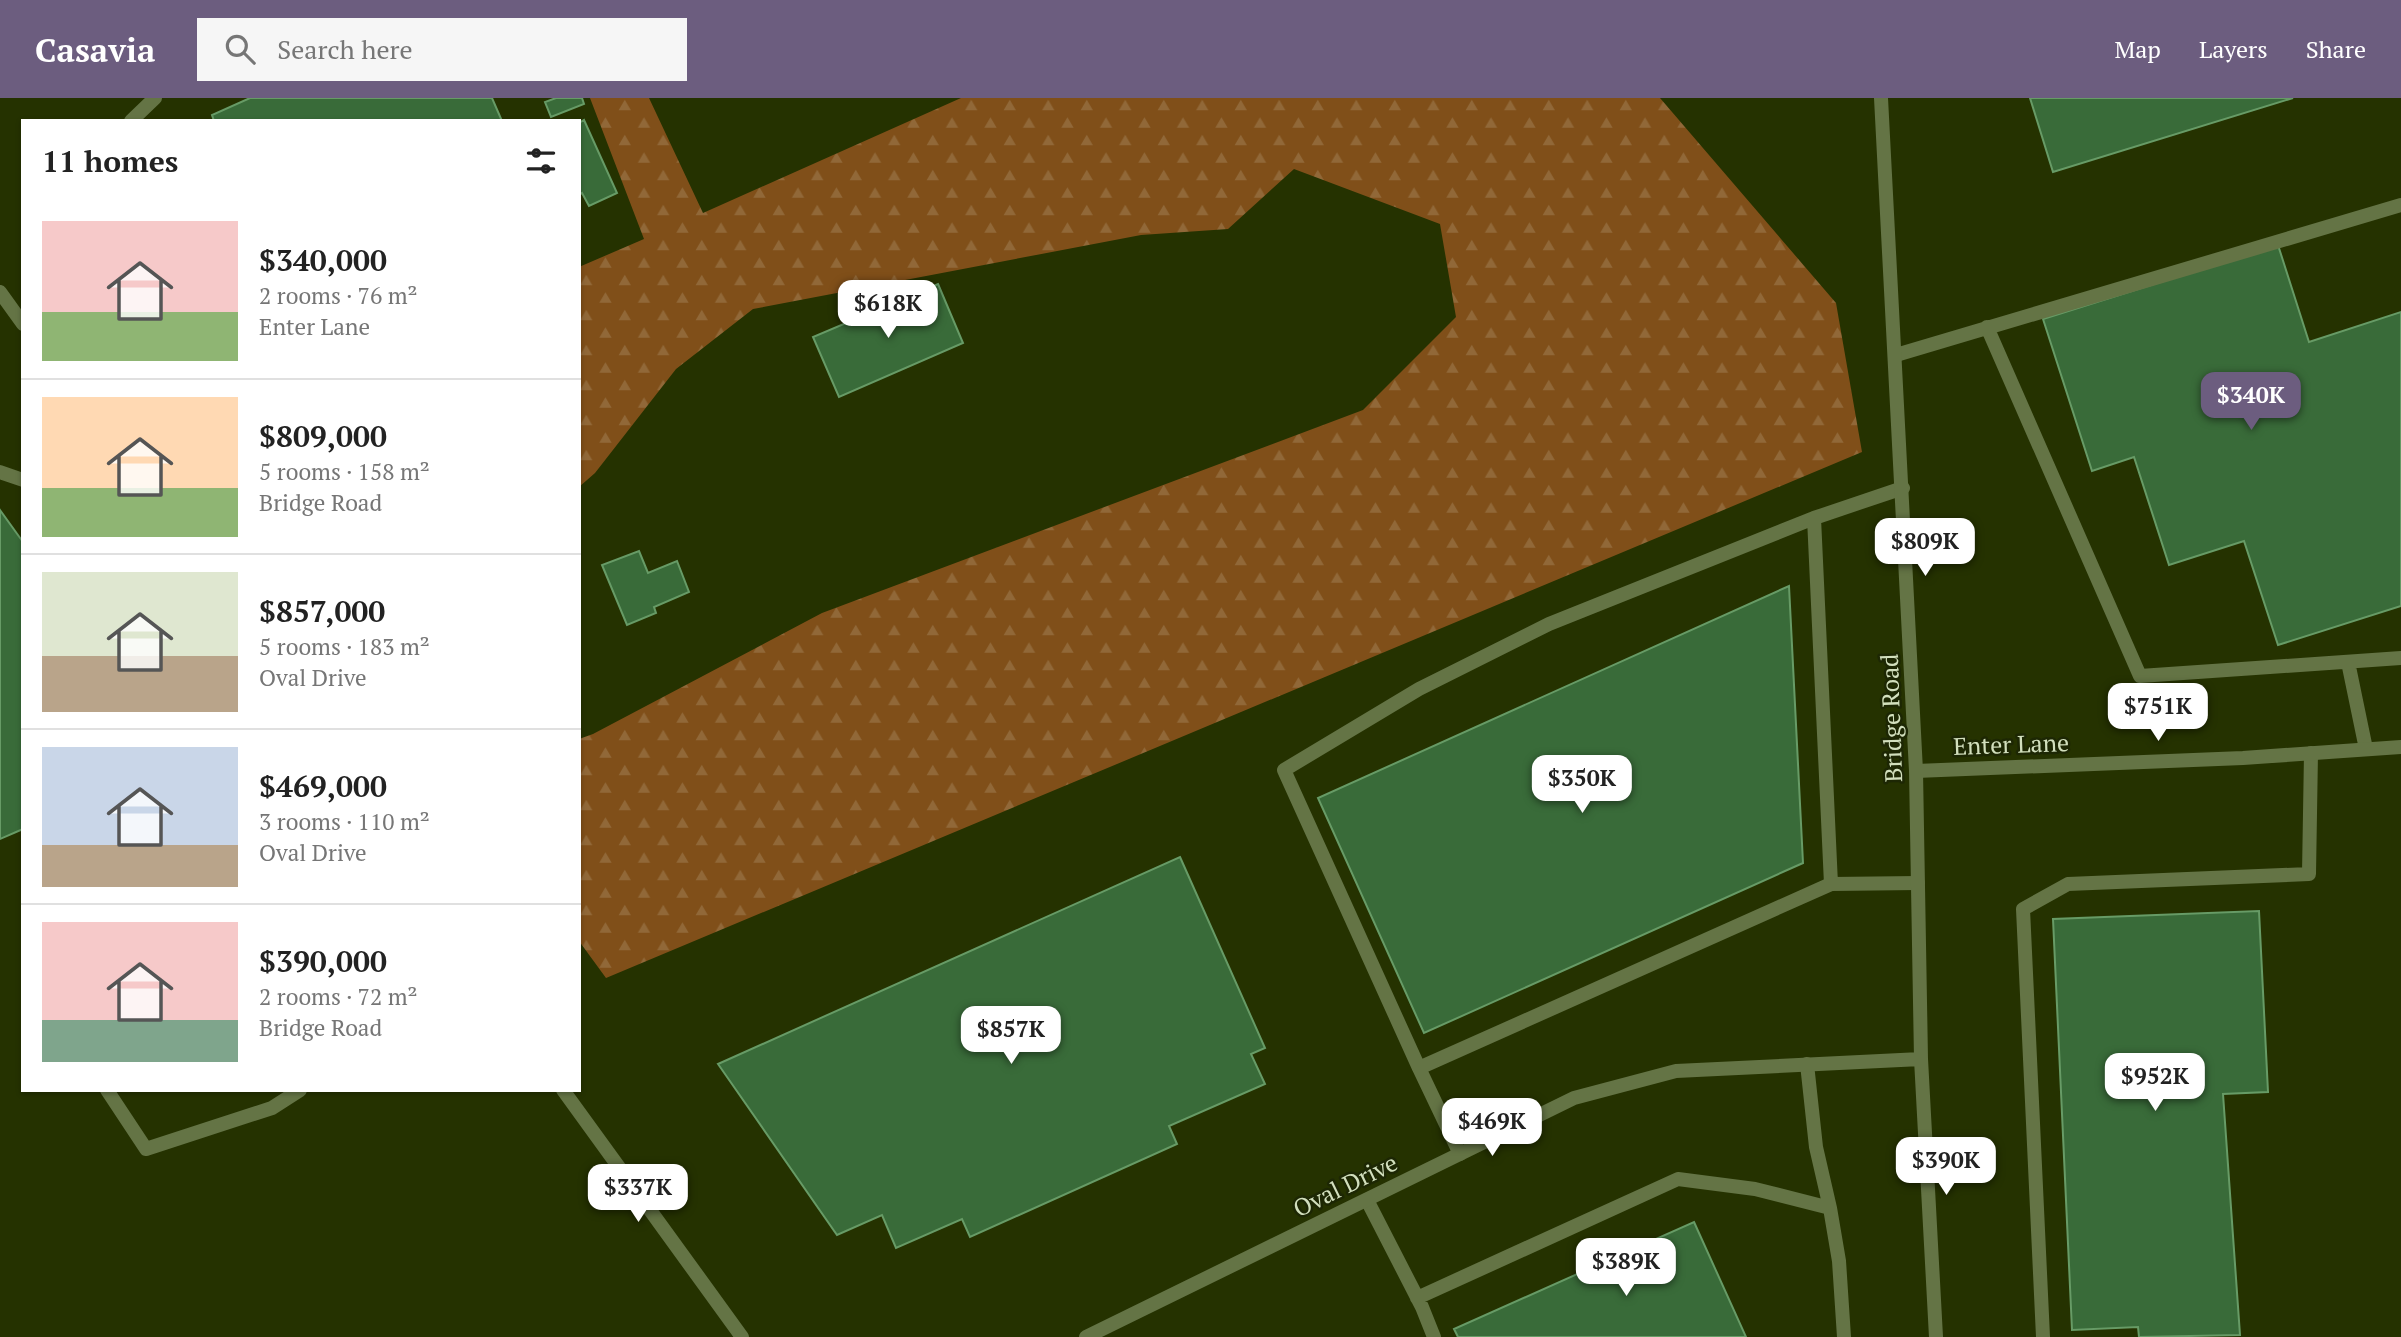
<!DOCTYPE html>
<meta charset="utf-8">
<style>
body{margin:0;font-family:"PT Serif",serif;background:#f6f6f6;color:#222;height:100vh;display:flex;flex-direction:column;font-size:26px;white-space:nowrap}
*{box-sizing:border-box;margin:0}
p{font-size:23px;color:#767676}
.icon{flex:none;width:38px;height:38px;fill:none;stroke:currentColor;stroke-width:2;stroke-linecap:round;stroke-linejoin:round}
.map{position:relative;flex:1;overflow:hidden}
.drawer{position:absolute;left:21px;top:21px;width:560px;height:973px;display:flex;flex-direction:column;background:#fff;border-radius:0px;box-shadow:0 2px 5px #0004}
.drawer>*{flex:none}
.price{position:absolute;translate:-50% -60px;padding:0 16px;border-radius:14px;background:#fff;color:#222;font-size:23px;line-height:46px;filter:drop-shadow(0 2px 4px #0008)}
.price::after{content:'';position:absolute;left:50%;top:42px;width:21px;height:16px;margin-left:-10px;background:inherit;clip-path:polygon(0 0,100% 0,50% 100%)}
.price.on{background:#6c5d7f;color:#fff}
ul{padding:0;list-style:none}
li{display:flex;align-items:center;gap:21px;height:175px;padding:0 21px}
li+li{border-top:2px solid #e0e0e0}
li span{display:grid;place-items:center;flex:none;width:196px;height:140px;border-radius:0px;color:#555}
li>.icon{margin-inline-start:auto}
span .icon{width:84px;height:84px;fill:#fffc;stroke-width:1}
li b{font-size:30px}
h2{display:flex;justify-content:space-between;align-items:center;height:84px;padding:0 21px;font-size:30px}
header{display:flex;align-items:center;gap:42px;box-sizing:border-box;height:98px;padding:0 35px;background:#6c5d7f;color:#fff}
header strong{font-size:33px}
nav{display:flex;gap:38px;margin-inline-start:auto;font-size:24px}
.search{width:490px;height:63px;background:#f6f6f6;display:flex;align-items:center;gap:18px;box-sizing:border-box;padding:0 24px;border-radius:0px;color:#767676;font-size:26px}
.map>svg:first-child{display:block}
.forest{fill:url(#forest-firs)}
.building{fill:#396b39;stroke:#679b66;stroke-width:2}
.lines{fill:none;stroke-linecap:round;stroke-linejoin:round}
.service{stroke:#647445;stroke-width:14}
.minor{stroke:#647445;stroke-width:14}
.labels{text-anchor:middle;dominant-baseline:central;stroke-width:5;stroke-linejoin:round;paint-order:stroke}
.street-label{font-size:24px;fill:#d2dfbd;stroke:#1d2704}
</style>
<header>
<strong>Casavia</strong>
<div class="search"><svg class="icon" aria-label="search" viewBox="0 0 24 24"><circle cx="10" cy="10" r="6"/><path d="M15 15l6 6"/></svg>Search here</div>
<nav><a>Map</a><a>Layers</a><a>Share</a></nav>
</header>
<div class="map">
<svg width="2401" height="1239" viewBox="0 0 2401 1239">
<defs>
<pattern id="forest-firs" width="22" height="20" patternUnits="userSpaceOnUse" patternTransform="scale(1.75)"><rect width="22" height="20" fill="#804f19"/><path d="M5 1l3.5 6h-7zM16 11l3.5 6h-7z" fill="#916838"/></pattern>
</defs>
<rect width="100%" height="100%" fill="#253200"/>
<path class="forest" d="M 590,0 L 649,0 L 703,115 L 961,0 L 1660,0 L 1836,205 L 1862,354 L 606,880 L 579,843 L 579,641 L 593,636 L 822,515 L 1363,312 L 1456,219 L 1440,126 L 1294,71 L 1228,131 L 1141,137 L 753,211 L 676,271 L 595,375 L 579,389 L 579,169 L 644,141 Z"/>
<path class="building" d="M 250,0 L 492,0 L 502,23 L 214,23 L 212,17 Z
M 556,0 L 582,0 L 584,6 L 551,19 L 545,4 Z
M 2030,0 L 2293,0 L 2053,74 Z
M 584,22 L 617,95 L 589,108 L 582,95 L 579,97 L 579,25 Z
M 2278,147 L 2309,244 L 2401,214 L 2401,508 L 2278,547 L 2244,443 L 2169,467 L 2134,359 L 2092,373 L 2043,221 Z
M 938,186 L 963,245 L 839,299 L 813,239 Z
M 0,412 L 23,444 L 23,731 L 0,741 Z
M 639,453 L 648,475 L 677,463 L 689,494 L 654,509 L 656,515 L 627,527 L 602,467 Z
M 1789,488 L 1803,765 L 1424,935 L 1318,700 Z
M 1180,759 L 1265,950 L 1251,956 L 1265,986 L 1169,1028 L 1177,1046 L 970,1139 L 962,1121 L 896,1150 L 882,1117 L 837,1137 L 718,966 Z
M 2259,813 L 2268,994 L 2223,996 L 2240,1237 L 2139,1239 L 2138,1229 L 2072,1232 L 2053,821 Z
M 1694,1124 L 1746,1239 L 1458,1239 L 1454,1231 Z"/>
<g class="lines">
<path class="service" d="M 131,23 L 155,0
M 1987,229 L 2140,578 L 2401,560
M 1896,257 L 2401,107
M 0,374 L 23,382
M 1903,390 L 1814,420 L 1831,786 L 1918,785
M 2348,564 L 2366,651
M 1807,966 L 1816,1049 L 1830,1110 L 1839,1163 L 1844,1239
M 1419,970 L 1284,672 L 1419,591 L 1549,526 L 1814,420
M 107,992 L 146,1051 L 272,1010 L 300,992
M 1460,1056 L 1419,970 L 1831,786
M 1367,1102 L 1422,1209 L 1434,1239
M 1417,1200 L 1678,1081 L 1755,1091 L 1830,1110
M 2043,1239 L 2023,811 L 2068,786 L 2309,776 L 2311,655"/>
<path class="minor" d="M 1881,0 L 1916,673 L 1921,961 L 1936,1239
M 0,194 L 23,226
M 1916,673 L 2243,660 L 2401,649
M 563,992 L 742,1239
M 1086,1239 L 1574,1000 L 1676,973 L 1921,961"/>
</g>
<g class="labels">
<g class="street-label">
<text transform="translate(1891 620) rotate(-92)">Bridge Road</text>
<text transform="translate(2011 646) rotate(-2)">Enter Lane</text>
<text transform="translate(1345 1087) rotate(-26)">Oval Drive</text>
</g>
</g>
</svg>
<b class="price" style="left:888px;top:242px">$618K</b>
<b class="price on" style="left:2251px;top:334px">$340K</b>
<b class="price" style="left:1925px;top:480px">$809K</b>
<b class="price" style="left:2158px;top:645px">$751K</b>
<b class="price" style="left:1582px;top:717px">$350K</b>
<b class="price" style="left:1011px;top:968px">$857K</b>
<b class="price" style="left:2155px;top:1015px">$952K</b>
<b class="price" style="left:1492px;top:1060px">$469K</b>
<b class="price" style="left:1946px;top:1099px">$390K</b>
<b class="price" style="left:638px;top:1126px">$337K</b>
<b class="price" style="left:1626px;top:1200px">$389K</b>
<section class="drawer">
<h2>11 homes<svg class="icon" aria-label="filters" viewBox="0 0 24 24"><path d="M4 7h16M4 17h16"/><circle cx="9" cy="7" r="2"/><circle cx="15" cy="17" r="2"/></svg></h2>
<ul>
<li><span style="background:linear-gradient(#f6c9c9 65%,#8fb573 0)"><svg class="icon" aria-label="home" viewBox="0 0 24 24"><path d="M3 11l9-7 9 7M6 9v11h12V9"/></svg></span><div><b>$340,000</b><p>2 rooms · 76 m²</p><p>Enter Lane</p></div></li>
<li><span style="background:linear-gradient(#ffd9b3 65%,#8fb573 0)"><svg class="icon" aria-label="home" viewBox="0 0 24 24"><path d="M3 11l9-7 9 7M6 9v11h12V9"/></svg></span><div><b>$809,000</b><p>5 rooms · 158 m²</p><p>Bridge Road</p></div></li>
<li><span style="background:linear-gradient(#dfe7d0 60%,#b9a48a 0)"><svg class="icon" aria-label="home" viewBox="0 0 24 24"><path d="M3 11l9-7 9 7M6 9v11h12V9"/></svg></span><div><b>$857,000</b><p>5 rooms · 183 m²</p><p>Oval Drive</p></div></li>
<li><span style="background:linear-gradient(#c9d6e8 70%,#b9a48a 0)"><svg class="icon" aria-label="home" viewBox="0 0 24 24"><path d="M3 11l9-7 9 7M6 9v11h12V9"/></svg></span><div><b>$469,000</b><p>3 rooms · 110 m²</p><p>Oval Drive</p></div></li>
<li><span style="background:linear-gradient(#f6c9c9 70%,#7fa58c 0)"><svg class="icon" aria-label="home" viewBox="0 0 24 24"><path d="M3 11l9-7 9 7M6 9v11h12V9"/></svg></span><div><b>$390,000</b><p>2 rooms · 72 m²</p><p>Bridge Road</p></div></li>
</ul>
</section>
</div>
